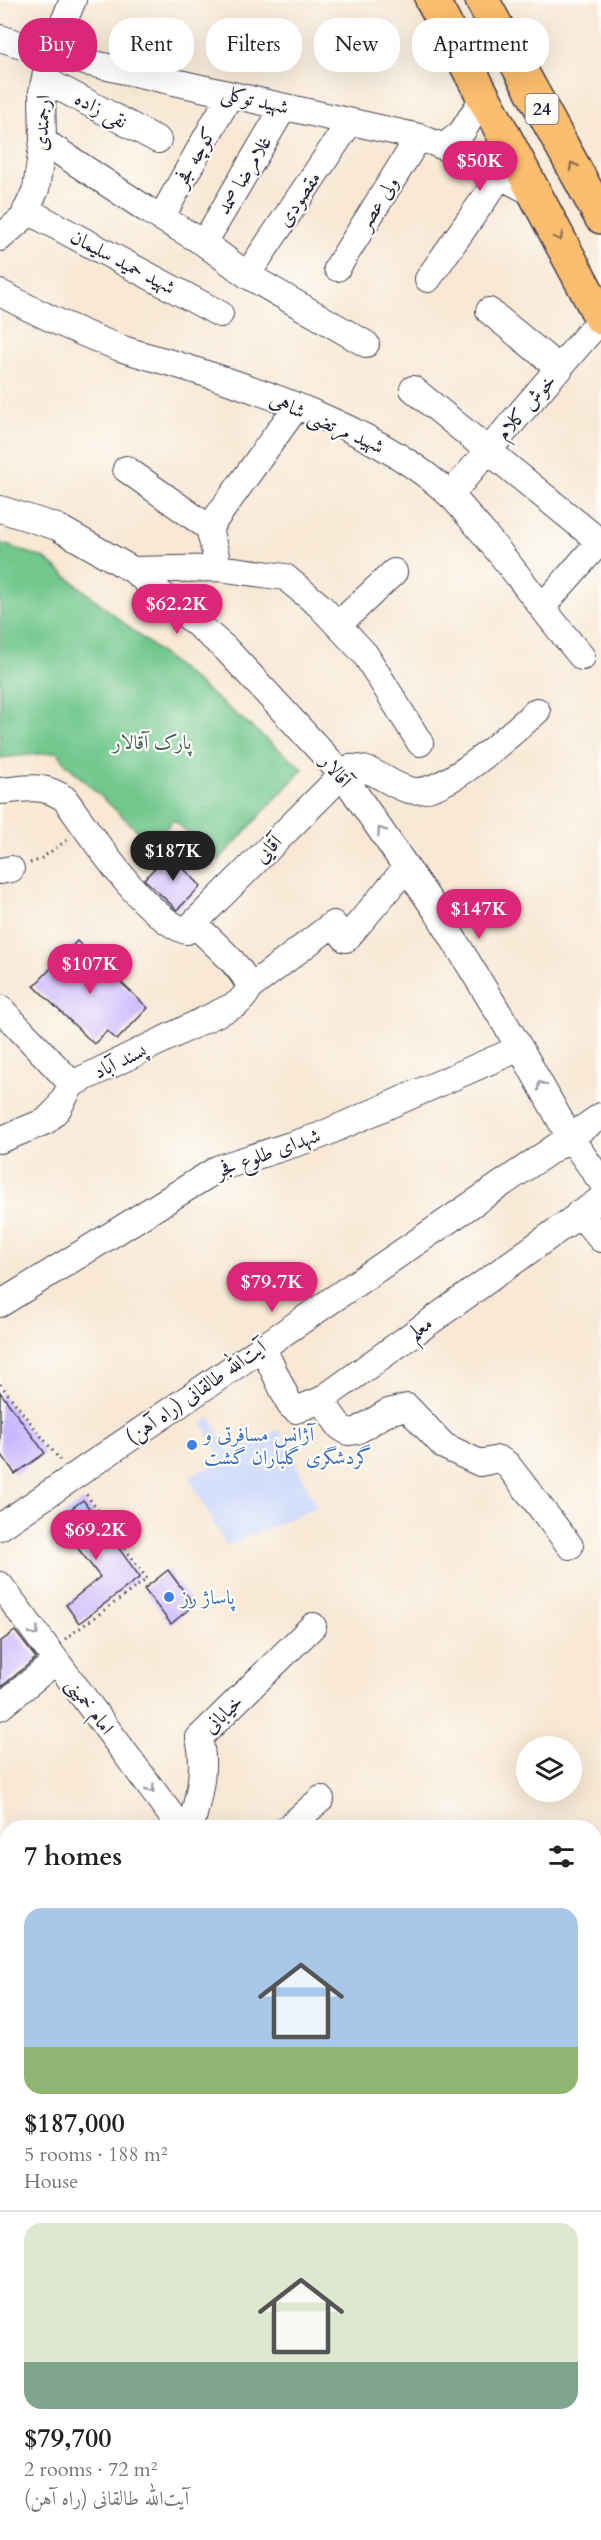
<!DOCTYPE html>
<meta charset="utf-8">
<style>
body{margin:0;font-family:Cardo,Amiri,serif;background:#f2f2f2;color:#202124;height:100vh;display:flex;flex-direction:column;font-size:22px;white-space:nowrap}
*{box-sizing:border-box;margin:0}
p{font-size:20px;color:#757577}
.icon{flex:none;width:33px;height:33px;fill:none;stroke:currentColor;stroke-width:2;stroke-linecap:round;stroke-linejoin:round}
.map{position:relative;flex:1;overflow:hidden}
.side{position:absolute;left:0px;top:1820px;width:602px;height:722px;display:flex;flex-direction:column;background:#fff;border-radius:24px 24px 0 0;box-shadow:0 6px 24px #0002}
.side>*{flex:none}
.hud{position:absolute;left:18px;top:18px;width:566px;height:54px;display:flex;gap:12px}
.tools{position:absolute;left:516px;top:1736px;display:grid;gap:12px}
.tools a{display:grid;place-items:center;width:66px;height:66px;border-radius:50%;background:#fff;box-shadow:0 6px 24px #0002;font-size:30px}
.price{position:absolute;translate:-50% -51px;padding:0 14px;border-radius:21px;background:#db2777;color:#fff;font-size:20px;line-height:39px;filter:drop-shadow(0 2px 3px #0008)}
.price::after{content:'';position:absolute;left:50%;top:36px;width:18px;height:14px;margin-left:-9px;background:inherit;clip-path:polygon(0 0,100% 0,50% 100%)}
.price.on{background:#222;color:#fff}
ul{padding:0;list-style:none}
li{display:grid;align-content:center;gap:12px;height:318px;padding:0 24px}
li+li{border-top:2px solid #e0e0e0}
li span{display:grid;place-items:center;height:186px;border-radius:18px;color:#555}
li>.icon{margin-inline-start:auto}
span .icon{width:108px;height:108px;fill:#fffc;stroke-width:1}
li b{font-size:26px}
h2{display:flex;justify-content:space-between;align-items:center;height:72px;padding:0 24px;font-size:26px}
.tag{padding:0 21px;border-radius:24px;background:#fff;box-shadow:0 6px 24px #0002;font-size:21px;line-height:54px}
.tag.on{background:#db2777;color:#fff}
.map>svg:first-child{display:block}
.built{fill:#cedafa}
.green{fill:#71c78c;stroke:#4a7464;stroke-width:1.5}
.building{fill:#c9b7fe}
.lines{fill:none;stroke-linecap:round;stroke-linejoin:round}
.minor-casing{stroke:#424052;stroke-width:28}
.major-casing{stroke:#424052;stroke-width:36}
.path{stroke:#424052;stroke-width:3;stroke-dasharray:1.5 4.5;stroke-linecap:butt}
.minor{stroke:#fff;stroke-width:26}
.major{stroke:#fbbd6e;stroke-width:33}
.oneway{stroke:#8e7054}
.oneway2{stroke:#9c9ca7}
.shop-dot{fill:#3f7fe0;stroke:#fdfcf7;stroke-width:2}
.labels{text-anchor:middle;dominant-baseline:central;stroke-width:4.5;stroke-linejoin:round;paint-order:stroke}
.shield{fill:#fdfcf7;stroke:#646373;stroke-width:1.5}
.shield-label{font-size:18px;font-weight:bold;fill:#22223b}
.street-label{font-size:20px;fill:#22223b;stroke:#fdfcf7}
.park-label{font-size:20px;fill:#3e5c57;stroke:#fdfcf7}
.shop-label{font-size:20px;fill:#366cbe;stroke:#fdfcf7;text-anchor:start}
</style>
<div class="map">
<svg width="601" height="2540" viewBox="0 0 601 2540">
<rect width="100%" height="100%" fill="#fdfcf7"/>
<filter id="ink" filterUnits="userSpaceOnUse"><feTurbulence type="fractalNoise" baseFrequency=".0167" numOctaves="2"/><feDisplacementMap in="SourceGraphic" scale="12" xChannelSelector="R" yChannelSelector="G"/><feConvolveMatrix kernelMatrix="1 2 1 2 8 2 1 2 1" color-interpolation-filters="sRGB"/></filter>
<filter id="wash" filterUnits="userSpaceOnUse"><feTurbulence type="fractalNoise" baseFrequency=".008" numOctaves="4" result="noise"/><feDisplacementMap in="SourceGraphic" scale="24" xChannelSelector="R" yChannelSelector="G"/><feGaussianBlur stdDeviation="1.35" result="paint"/><feColorMatrix in="noise" values="0 0 0 0 0 0 0 0 0 0 0 0 0 0 0 0 0 1.4 0 .05"/><feComposite in="paint" operator="in"/></filter>
<g filter="url(#wash)">
<rect width="100%" height="100%" fill="#f8e8d4"/>
<path class="built" d="M 211,1418 L 229,1453 L 279,1429 L 317,1507 L 226,1546 L 189,1477 L 221,1461 L 202,1423 Z"/>
<path class="green" d="M 0,543 L 44,558 L 303,769 L 218,861 L 174,820 L 151,843 L 65,763 L 58,752 L 0,758 Z"/>
<g id="blocks">
<path class="building" d="M 169,854 L 201,886 L 177,910 L 144,879 Z
M 77,941 L 148,1008 L 117,1040 L 107,1031 L 94,1044 L 34,986 Z
M 0,1392 L 45,1453 L 15,1474 L 0,1452 Z
M 83,1500 L 140,1577 L 79,1623 L 66,1605 L 100,1577 L 56,1520 Z
M 168,1570 L 194,1605 L 171,1624 L 144,1589 Z
M 15,1631 L 36,1658 L 0,1688 L 0,1642 Z"/>
</g>
</g>
<g filter="url(#ink)">
<use href="#blocks" fill-opacity="0" stroke="#424052" stroke-width="1.5"/>
<g class="lines">
<g class="minor-casing">
<path id="minor" d="M 0,38 L 50,54 L 419,137 L 444,147 L 537,195
M 45,80 L 158,140
M 43,141 L 146,209 L 204,243 L 247,275 L 366,344
M 444,147 L 462,132 L 485,95
M 26,210 L 220,314
M 161,218 L 230,95
M 0,238 L 23,218 L 36,189 L 43,141 L 42,92 L 50,54 L 73,0
M 204,243 L 284,107
M 337,268 L 419,137
M 247,275 L 350,122
M 428,279 L 499,178
M 0,293 C 39,314 78,332 120,348 C 144,356 170,362 194,370 C 277,396 386,435 450,495 C 461,505 470,518 480,529 C 516,571 546,615 582,657
M 489,311 L 560,369
M 413,389 L 600,542
M 126,469 L 209,528
M 450,495 L 601,319
M 0,509 L 57,527 L 133,570 L 225,648 L 342,774 L 437,912 L 520,1048 L 569,1136 L 601,1181
M 219,568 L 285,577 L 320,606 L 365,654 L 420,743
M 133,570 L 219,568 L 209,528 L 297,406
M 543,606 L 601,540
M 338,625 L 394,572
M 0,791 C 27,789 42,783 65,799 C 91,835 145,918 186,931 L 349,768 C 373,766 387,784 409,790 C 443,799 511,733 537,711
M 0,871 L 11,869
M 248,989 L 333,924 L 346,939 L 406,868
M 0,1008 L 72,1084
M 0,1140 L 46,1121 L 58,1109 L 72,1084 L 237,1004 C 241,1000 247,995 248,989 C 250,973 206,936 194,924
M 579,1213 L 601,1239
M 0,1304 L 219,1168 L 319,1136 L 520,1048
M 262,1346 L 290,1405 L 296,1410 L 321,1400 L 601,1199
M 321,1400 L 340,1427 L 348,1432 L 357,1431 L 388,1412 L 407,1407 L 444,1446 L 480,1463 L 499,1459 L 507,1464 L 570,1546
M 0,1527 L 601,1116
M 0,1585 L 180,1827
M 0,1707 L 56,1661
M 191,1827 C 198,1797 207,1769 199,1738 L 313,1626
M 289,1827 L 321,1799
M 594,1937 L 601,1931
M 0,1960 L 8,1964
M 0,2165 L 8,2170
M 594,2271 L 601,2266
M 594,2384 L 601,2393
M 383,2534 L 388,2540
M 81,2539 L 82,2540
M 251,2540 L 257,2534
M 589,2540 L 601,2534"/>
</g>
<g class="major-casing">
<path id="major" d="M 432,0 L 601,318
M 482,0 L 601,217"/>
</g>
<path class="path" d="M 30,863 L 39,860 L 67,840
M 0,1384 L 60,1460
M 65,1639 L 147,1579 L 86,1494"/>
<use href="#minor" class="minor"/>
<use href="#major" class="major"/>
</g>
<defs><path id="oneway-chevron" d="M-2-3.5L2.5 0L-2 3.5" fill="none" stroke-width="1.6" stroke-linecap="round" stroke-linejoin="round" transform="scale(1.5)"/></defs>
<g class="oneway">
<use href="#oneway-chevron" transform="translate(573 166) rotate(-119)"/>
<use href="#oneway-chevron" transform="translate(559 237) rotate(63)"/>
</g>
<g class="oneway2">
<use href="#oneway-chevron" transform="translate(381 831) rotate(-125)"/>
<use href="#oneway-chevron" transform="translate(541 1085) rotate(-119)"/>
<use href="#oneway-chevron" transform="translate(35 1632) rotate(54)"/>
<use href="#oneway-chevron" transform="translate(151 1789) rotate(53)"/>
</g>
</g>
<g class="shop-dot">
<circle cx="192" cy="1445" r="6"/>
<circle cx="169" cy="1597" r="6"/>
</g>
<g class="labels">
<rect class="shield" x="525.5" y="94" width="33" height="30" rx="4.5"/>
<g class="shield-label">
<text x="542" y="109">24</text>
</g>
<g class="street-label">
<text transform="translate(255 100) rotate(13)">شهید توکلی</text>
<text transform="translate(101 110) rotate(28)">نقی زاده</text>
<text transform="translate(42 123) rotate(-87)">ارجمندی</text>
<text transform="translate(195 157) rotate(-61)">كوچه فجر</text>
<text transform="translate(244 175) rotate(-59)">غلامرضا صمد</text>
<text transform="translate(299 199) rotate(-56)">مقصودی</text>
<text transform="translate(378 203) rotate(-58)">ولی عصر</text>
<text transform="translate(123 262) rotate(28)">شهید حمید سلیمان</text>
<text transform="translate(526 407) rotate(-49)">خوش کلام</text>
<text transform="translate(327 423) rotate(24)">شهید مرتضی شاهی</text>
<text transform="translate(336 771) rotate(50)">آقالار</text>
<text transform="translate(268 849) rotate(-46)">آقایی</text>
<text transform="translate(120 1061) rotate(-26)">پسند آباد</text>
<text transform="translate(268 1153) rotate(-20)">شهدای طلوع فجر</text>
<text transform="translate(420 1328) rotate(-36)">معلم</text>
<text transform="translate(196 1392) rotate(-35)">(راه آهن) آیت‌الله طالقانی</text>
<text transform="translate(90 1706) rotate(53)">امام خمینی</text>
<text transform="translate(223 1714) rotate(-44)">خیابانی</text>
</g>
<g class="park-label">
<text x="152" y="742">پارک آقالار</text>
</g>
<g class="shop-label">
<text x="204" y="1434">آژانس مسافرتی و<tspan x="204" dy="23">گردشگری گلباران گشت</tspan></text>
<text x="181" y="1597">پاساژ رز</text>
</g>
</g>
</svg>
<div class="tools">
<a><svg class="icon" aria-label="layers" viewBox="0 0 24 24"><path d="M12 4l9 5-9 5-9-5zM3 14l9 5 9-5"/></svg></a>
</div>
<b class="price" style="left:480px;top:192px">$50K</b>
<b class="price" style="left:177px;top:635px">$62.2K</b>
<b class="price on" style="left:173px;top:882px">$187K</b>
<b class="price" style="left:479px;top:940px">$147K</b>
<b class="price" style="left:90px;top:995px">$107K</b>
<b class="price" style="left:272px;top:1313px">$79.7K</b>
<b class="price" style="left:96px;top:1561px">$69.2K</b>
<div class="hud">
<a class="tag on">Buy</a>
<a class="tag">Rent</a>
<a class="tag">Filters</a>
<a class="tag">New</a>
<a class="tag">Apartment</a>
</div>
<section class="side">
<h2>7 homes<svg class="icon" aria-label="filters" viewBox="0 0 24 24"><path d="M4 7h16M4 17h16"/><circle cx="9" cy="7" r="2"/><circle cx="15" cy="17" r="2"/></svg></h2>
<ul>
<li><span style="background:linear-gradient(#a9c7e8 75%,#8fb573 0)"><svg class="icon" aria-label="home" viewBox="0 0 24 24"><path d="M3 11l9-7 9 7M6 9v11h12V9"/></svg></span><div><b>$187,000</b><p>5 rooms · 188 m²</p><p>House</p></div></li>
<li><span style="background:linear-gradient(#dfe7d0 75%,#7fa58c 0)"><svg class="icon" aria-label="home" viewBox="0 0 24 24"><path d="M3 11l9-7 9 7M6 9v11h12V9"/></svg></span><div><b>$79,700</b><p>2 rooms · 72 m²</p><p>(راه آهن) آیت‌الله طالقانی</p></div></li>
</ul>
</section>
</div>
